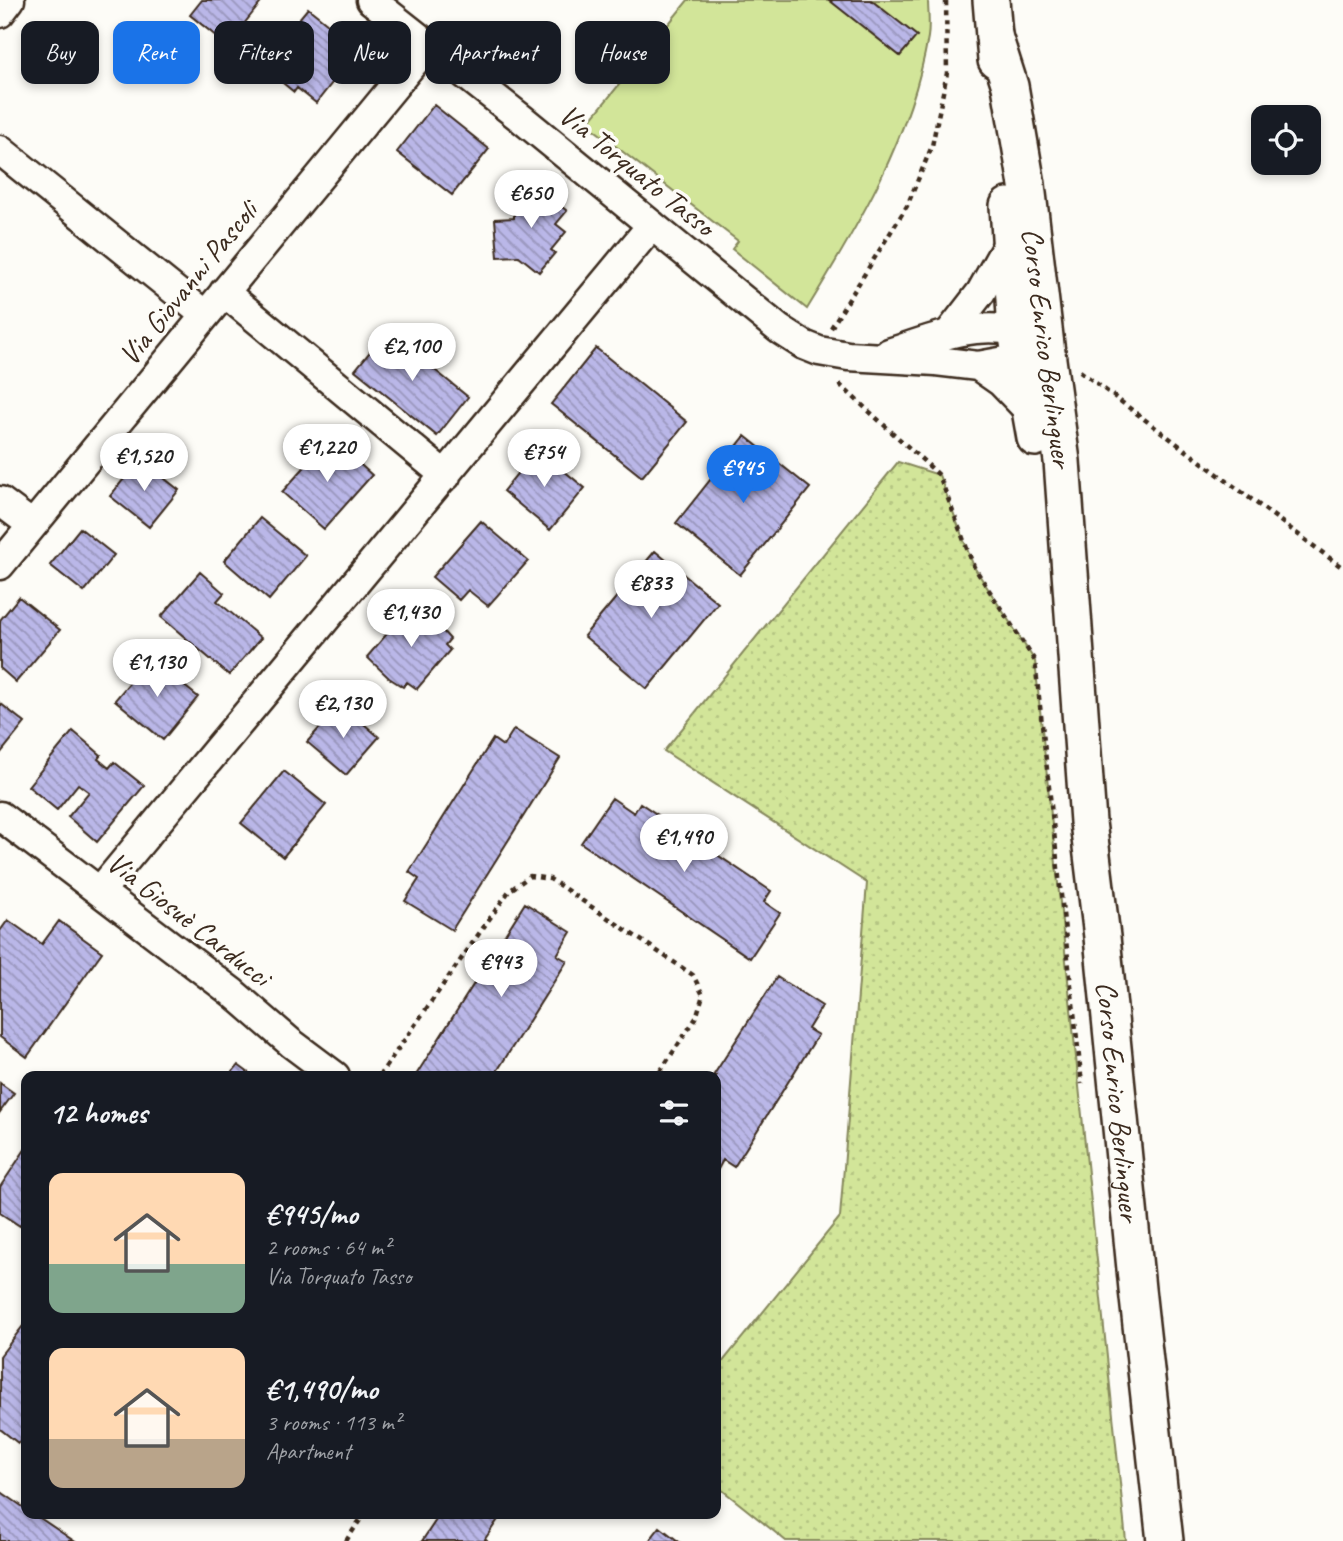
<!DOCTYPE html>
<meta charset="utf-8">
<style>
body{margin:0;font-family:Caveat,sans-serif;background:#20242c;color:#f1f3f6;height:100vh;display:flex;flex-direction:column;font-size:26px;white-space:nowrap}
*{box-sizing:border-box;margin:0}
p{font-size:23px;color:#9ea1a6}
.icon{flex:none;width:38px;height:38px;fill:none;stroke:currentColor;stroke-width:2;stroke-linecap:round;stroke-linejoin:round}
.map{position:relative;flex:1;overflow:hidden}
.details{position:absolute;left:21px;top:1071px;width:700px;height:448px;display:flex;flex-direction:column;background:#171b24;border-radius:14px;box-shadow:0 4px 10px #0003}
.details>*{flex:none}
.top-card{position:absolute;left:21px;top:21px;width:700px;height:63px;display:flex;gap:14px}
.controls{position:absolute;left:1251px;top:105px;display:grid;gap:14px}
.controls a{display:grid;place-items:center;width:70px;height:70px;border-radius:14px;background:#171b24;box-shadow:0 4px 10px #0003;font-size:35px}
.price{position:absolute;translate:-50% -60px;padding:0 16px;border-radius:24px;background:#fff;color:#222;font-size:23px;line-height:46px;filter:drop-shadow(0 2px 4px #0008)}
.price::after{content:'';position:absolute;left:50%;top:42px;width:21px;height:16px;margin-left:-10px;background:inherit;clip-path:polygon(0 0,100% 0,50% 100%)}
.price.current{background:#1a73e8;color:#fff}
ul{padding:0;list-style:none}
li{display:flex;align-items:center;gap:21px;height:175px;padding:0 28px}
li span{display:grid;place-items:center;flex:none;width:196px;height:140px;border-radius:14px;color:#555}
li>.icon{margin-inline-start:auto}
span .icon{width:84px;height:84px;fill:#fffc;stroke-width:1}
li b{font-size:30px}
h2{display:flex;justify-content:space-between;align-items:center;height:84px;padding:0 28px;font-size:30px}
.tag{padding:0 24px;border-radius:14px;background:#171b24;box-shadow:0 4px 10px #0003;font-size:24px;line-height:63px}
.tag.current{background:#1a73e8;color:#fff}
.map>svg:first-child{display:block}
.green{fill:#d2e599;stroke:#86885c;stroke-width:2}
.park{fill:url(#park-dots);stroke:#86885c;stroke-width:2}
.building{fill:url(#building-back-hatch);stroke:#3b2a1e;stroke-width:2}
.lines{fill:none;stroke-linecap:round;stroke-linejoin:round}
.minor-casing{stroke:#3b2a1e;stroke-width:33}
.tertiary-casing{stroke:#3b2a1e;stroke-width:40}
.path{stroke:#3b2a1e;stroke-width:4.5;stroke-dasharray:5 5;stroke-linecap:butt}
.minor{stroke:#fdfcf7;stroke-width:28}
.tertiary{stroke:#fdfcf7;stroke-width:35}
.labels{text-anchor:middle;dominant-baseline:central;stroke-width:7;stroke-linejoin:round;paint-order:stroke}
.street-label{font-size:30px;fill:#3b2a1e;stroke:#fdfcf7}
</style>
<div class="map">
<svg width="1343" height="1541" viewBox="0 0 1343 1541">
<defs>
<pattern id="park-dots" width="8" height="8" patternUnits="userSpaceOnUse" patternTransform="scale(1.75)"><rect width="8" height="8" fill="#d2e599"/><path d="M2 2h.1M6 6h.1" fill="none" stroke="#b5c583" stroke-width="1.8" stroke-linecap="round"/></pattern>
<pattern id="building-back-hatch" width="6" height="6" patternUnits="userSpaceOnUse" patternTransform="scale(1.75)"><rect width="6" height="6" fill="#bab7e8"/><path d="M-1 5l2 2M0 0l6 6M5-1l2 2" fill="none" stroke="#9895bb"/></pattern>
</defs>
<rect width="100%" height="100%" fill="#fdfcf7"/>
<filter id="ink" filterUnits="userSpaceOnUse"><feTurbulence type="fractalNoise" baseFrequency=".0143" numOctaves="2"/><feDisplacementMap in="SourceGraphic" scale="14" xChannelSelector="R" yChannelSelector="G"/><feConvolveMatrix kernelMatrix="1 2 1 2 8 2 1 2 1" color-interpolation-filters="sRGB"/></filter>
<g filter="url(#ink)">
<path class="green" d="M 688,0 L 928,0 C 928,12 930,25 928,37 C 911,137 859,224 807,309 L 732,249 L 738,241 L 587,124 Z"/>
<path class="park" d="M 898,462 L 939,475 L 974,567 L 1035,661 L 1126,1541 L 786,1541 L 716,1485 L 716,1370 L 840,1217 L 867,883 L 664,751 Z"/>
<path class="building" d="M 202,0 L 263,0 L 227,45 L 190,15 Z
M 829,0 L 871,0 L 917,36 L 900,56 Z
M 308,8 L 359,49 L 316,103 L 297,88 L 294,92 L 261,65 Z
M 434,105 L 489,149 L 452,195 L 397,152 Z
M 530,190 L 536,195 L 541,190 L 567,211 L 556,224 L 566,232 L 551,250 L 555,253 L 539,272 L 519,256 L 498,257 L 495,219 L 514,218 L 514,211 Z
M 387,331 L 468,397 L 437,436 L 355,370 Z
M 596,348 L 687,422 L 642,477 L 551,404 Z
M 745,436 L 810,488 L 740,575 L 676,523 Z
M 331,438 L 372,475 L 324,529 L 282,492 Z
M 537,449 L 585,488 L 550,530 L 503,491 Z
M 140,459 L 179,490 L 149,527 L 110,496 Z
M 260,518 L 306,556 L 269,600 L 224,561 Z
M 481,521 L 528,561 L 488,606 L 468,590 L 459,600 L 432,577 Z
M 80,528 L 114,555 L 84,592 L 50,565 Z
M 655,551 L 718,603 L 647,689 L 584,636 Z
M 200,572 L 224,593 L 217,601 L 261,638 L 229,675 L 161,617 Z
M 19,597 L 60,630 L 16,682 L 0,668 L 0,620 Z
M 410,607 L 434,621 L 450,639 L 445,645 L 450,650 L 417,689 L 407,682 L 403,687 L 389,678 L 367,657 Z
M 150,658 L 198,697 L 163,740 L 115,700 Z
M 0,703 L 25,723 L 0,754 Z
M 341,704 L 379,737 L 346,775 L 307,742 Z
M 514,729 L 560,758 L 452,930 L 405,901 L 419,879 L 409,872 L 493,739 L 503,746 Z
M 73,731 L 101,755 L 98,759 L 109,768 L 114,762 L 144,786 L 97,842 L 68,817 L 89,792 L 78,784 L 57,810 L 28,786 Z
M 284,771 L 326,805 L 283,857 L 241,823 Z
M 612,798 L 634,813 L 640,803 L 771,891 L 764,902 L 780,913 L 750,958 L 581,843 Z
M 525,903 L 571,932 L 557,955 L 567,961 L 494,1076 L 418,1076 L 416,1075 Z
M 8,920 L 42,944 L 59,921 L 102,952 L 27,1057 L 0,1037 L 0,931 Z
M 777,977 L 822,1006 L 808,1029 L 818,1035 L 734,1167 L 723,1160 L 716,1173 L 716,1076 L 713,1076 Z
M 238,1065 L 253,1076 L 229,1076 Z
M 0,1083 L 14,1093 L 0,1112 Z
M 26,1148 L 26,1217 L 20,1226 L 0,1213 L 0,1187 Z
M 26,1322 L 26,1432 L 18,1443 L 0,1429 L 0,1356 Z
M 0,1491 L 26,1509 L 26,1514 L 34,1514 L 74,1541 L 0,1541 Z
M 440,1514 L 493,1514 L 499,1518 L 485,1539 L 487,1541 L 422,1541 Z
M 660,1527 L 678,1541 L 649,1541 Z"/>
<g class="lines">
<g class="minor-casing">
<path id="minor" d="M 371,0 L 522,119 L 779,329 L 804,345 L 819,351 L 848,356 L 936,361 L 978,366 L 1022,358 L 1037,350
M 0,13 L 10,0
M 0,150 L 205,315
M 224,292 L 446,476
M 950,332 L 981,292 L 1009,242
M 889,353 C 929,340 972,321 1015,331 C 1022,332 1029,337 1035,340
M 978,366 L 1001,382 L 1031,413
M 0,501 L 32,525
M 0,565 L 428,45
M 0,816 L 233,993 L 291,1043 L 335,1076
M 100,891 L 652,225"/>
</g>
<g class="tertiary-casing">
<g id="tertiary">
<path d="M 991,0 L 996,60"/>
<path id="s1" d="M 994,36 L 1010,86 L 1027,185 L 1046,345 L 1062,461 L 1088,822 L 1102,937 L 1137,1289 L 1165,1541"/>
<path d="M 1008,206 L 1016,331 L 1035,438"/>
</g>
</g>
<path class="path" d="M 831,328 L 907,206 L 932,146 L 947,73 L 946,0
M 1080,371 L 1343,568
M 839,384 L 939,475 L 974,567 L 1035,661 L 1082,1084
M 379,1076 L 509,891 L 530,876 L 550,879 L 693,975 L 703,995 L 696,1018 L 657,1076
M 346,1541 L 364,1514"/>
<use href="#minor" class="minor"/>
<use href="#tertiary" class="tertiary"/>
</g>
</g>
<g class="labels">
<g class="street-label">
<text transform="translate(637 170) rotate(39)">Via Torquato Tasso</text>
<text transform="translate(188 283) rotate(-51)">Via Giovanni Pascoli</text>
<text stroke="none"><textPath href="#s1" startOffset="317">Corso Enrico Berlinguer</textPath></text>
<text transform="translate(189 919) rotate(38)">Via Giosuè Carducci</text>
<text stroke="none"><textPath href="#s1" startOffset="1074">Corso Enrico Berlinguer</textPath></text>
</g>
</g>
</svg>
<div class="controls">
<a><svg class="icon" aria-label="locate" viewBox="0 0 24 24"><circle cx="12" cy="12" r="6"/><path d="M12 2v4M12 18v4M2 12h4M18 12h4"/></svg></a>
</div>
<b class="price" style="left:531px;top:230px">€650</b>
<b class="price" style="left:412px;top:383px">€2,100</b>
<b class="price" style="left:327px;top:484px">€1,220</b>
<b class="price" style="left:544px;top:489px">€754</b>
<b class="price" style="left:144px;top:493px">€1,520</b>
<b class="price current" style="left:743px;top:505px">€945</b>
<b class="price" style="left:651px;top:620px">€833</b>
<b class="price" style="left:411px;top:649px">€1,430</b>
<b class="price" style="left:157px;top:699px">€1,130</b>
<b class="price" style="left:343px;top:740px">€2,130</b>
<b class="price" style="left:684px;top:874px">€1,490</b>
<b class="price" style="left:501px;top:999px">€943</b>
<div class="top-card">
<a class="tag">Buy</a>
<a class="tag current">Rent</a>
<a class="tag">Filters</a>
<a class="tag">New</a>
<a class="tag">Apartment</a>
<a class="tag">House</a>
</div>
<section class="details">
<h2>12 homes<svg class="icon" aria-label="filters" viewBox="0 0 24 24"><path d="M4 7h16M4 17h16"/><circle cx="9" cy="7" r="2"/><circle cx="15" cy="17" r="2"/></svg></h2>
<ul>
<li><span style="background:linear-gradient(#ffd9b3 65%,#7fa58c 0)"><svg class="icon" aria-label="home" viewBox="0 0 24 24"><path d="M3 11l9-7 9 7M6 9v11h12V9"/></svg></span><div><b>€945/mo</b><p>2 rooms · 64 m²</p><p>Via Torquato Tasso</p></div></li>
<li><span style="background:linear-gradient(#ffd9b3 65%,#b9a48a 0)"><svg class="icon" aria-label="home" viewBox="0 0 24 24"><path d="M3 11l9-7 9 7M6 9v11h12V9"/></svg></span><div><b>€1,490/mo</b><p>3 rooms · 113 m²</p><p>Apartment</p></div></li>
</ul>
</section>
</div>
